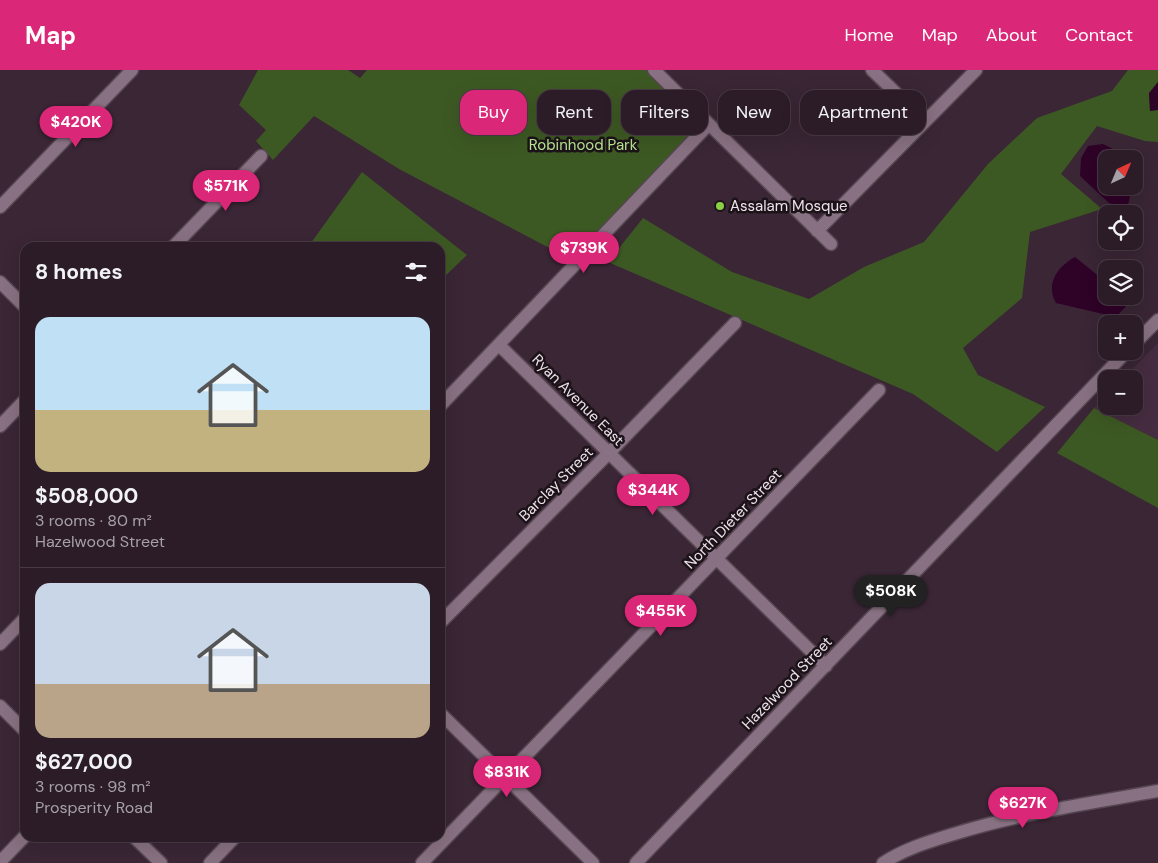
<!DOCTYPE html>
<meta charset="utf-8">
<style>
body{margin:0;font-family:"DM Sans",sans-serif;background:#342530;color:#f1f3f6;height:100vh;display:flex;flex-direction:column;font-size:19px;white-space:nowrap}
*{box-sizing:border-box;margin:0}
p{font-size:16px;color:#a6a1a8}
.icon{flex:none;width:28px;height:28px;fill:none;stroke:currentColor;stroke-width:2;stroke-linecap:round;stroke-linejoin:round}
.map{position:relative;flex:1;overflow:hidden}
.side{position:absolute;left:20px;top:172px;width:425px;height:600px;display:flex;flex-direction:column;background:#2c1c28;border-radius:15px;box-shadow:0 5px 20px #0002,0 0 0 1px #483a45}
.side>*{flex:none}
.guide{position:absolute;left:460px;top:20px;width:475px;height:45px;display:flex;gap:10px}
.needle{width:32px;rotate:44deg}
.tools{position:absolute;left:1098px;top:80px;display:grid;gap:10px}
.tools a{display:grid;place-items:center;width:45px;height:45px;border-radius:10px;background:#2c1c28;box-shadow:0 5px 20px #0002,0 0 0 1px #483a45;font-size:25px}
.price{position:absolute;translate:-50% -42px;padding:0 11px;border-radius:18px;background:#db2777;color:#fff;font-size:16px;line-height:32px;filter:drop-shadow(0 1px 2px #0008)}
.price::after{content:'';position:absolute;left:50%;top:30px;width:15px;height:11px;margin-left:-8px;background:inherit;clip-path:polygon(0 0,100% 0,50% 100%)}
.price.current{background:#222;color:#fff}
ul{padding:0;list-style:none}
li{display:grid;align-content:center;gap:10px;height:265px;padding:0 15px}
li+li{border-top:1px solid #483a45}
li span{display:grid;place-items:center;height:155px;border-radius:15px;color:#555}
li>.icon{margin-inline-start:auto}
span .icon{width:90px;height:90px;fill:#fffc;stroke-width:1}
li b{font-size:21px}
h2{display:flex;justify-content:space-between;align-items:center;height:60px;padding:0 15px;font-size:21px}
.tag{padding:0 18px;border-radius:15px;background:#2c1c28;box-shadow:0 5px 20px #0002,0 0 0 1px #483a45;font-size:18px;line-height:45px}
.tag.current{background:#db2777;color:#fff}
header{display:flex;align-items:center;gap:30px;box-sizing:border-box;height:70px;padding:0 25px;background:#db2777;color:#fff}
header strong{font-size:24px}
nav{display:flex;gap:28px;margin-inline-start:auto;font-size:18px}
.map>svg:first-child{display:block}
.built{fill:#462c40}
.green{fill:#3d5923}
.water{fill:#2f0228}
.lines{fill:none;stroke-linecap:round;stroke-linejoin:round}
.minor-casing{stroke:#564652;stroke-width:15}
.minor{stroke:#887182;stroke-width:12}
.poi-dot{fill:#8bce46;stroke:#1c1319;stroke-width:2}
.labels{text-anchor:middle;dominant-baseline:central;stroke-width:5;stroke-linejoin:round;paint-order:stroke}
.park-label{font-size:15px;fill:#b7e591;stroke:#1c1319}
.poi-label{font-size:15px;fill:#eee1ea;stroke:#1c1319;text-anchor:start}
.street-label{font-size:15px;fill:#eee1ea;stroke:#1c1319}
</style>
<header>
<strong>Map</strong>
<nav><a>Home</a><a>Map</a><a>About</a><a>Contact</a></nav>
</header>
<div class="map">
<svg width="1158" height="793" viewBox="0 0 1158 793">
<rect width="100%" height="100%" fill="#3a2635"/>
<path class="built" d="M 1158,273 L 1158,370 L 1094,338 L 1106,326 L 1106,336 L 1134,336 L 1134,309 L 1123,309 Z"/>
<path class="green" d="M 258,0 L 348,0 L 360,8 L 367,0 L 654,0 L 709,54 L 576,192 L 399,99 L 314,46 L 273,90 L 256,71 L 266,60 L 239,35 Z
M 1128,0 L 1158,0 L 1158,12 L 1149,24 L 1150,40 L 1158,40 L 1158,72 L 1145,71 L 1097,56 L 1061,104 L 1102,139 L 1030,162 L 1022,228 L 963,278 L 978,305 L 1045,337 L 997,382 L 913,324 L 608,192 L 643,148 L 732,202 L 809,229 L 864,197 L 924,172 L 988,94 L 1037,48 L 1112,21 Z
M 362,102 L 467,185 L 440,211 L 440,178 L 308,177 Z
M 1094,338 L 1158,370 L 1158,438 L 1057,383 Z"/>
<path class="water" d="M 1158,12 L 1158,40 L 1150,41 L 1149,23 Z
M 1103,74 L 1133,89 L 1106,89 L 1106,116 L 1132,116 L 1127,140 L 1109,133 L 1080,106 L 1081,88 L 1088,76 Z
M 1075,187 L 1106,212 L 1106,226 L 1122,226 L 1129,233 L 1116,247 L 1056,233 C 1045,214 1058,196 1075,187 Z"/>
<g class="lines">
<g class="minor-casing">
<path id="minor" d="M 654,0 L 831,174
M 872,0 L 925,51
M 0,137 L 132,0
M 817,161 L 976,0
M 172,178 L 261,86
M 0,212 L 25,237
M 1134,274 L 1158,250
M 500,276 L 826,596
M 440,336 L 709,54
M 0,356 L 25,330
M 440,553 L 609,383 L 735,253
M 0,574 L 25,548
M 0,636 L 25,661
M 440,643 L 593,793
M 135,768 L 161,793
M 0,792 L 25,766
M 210,793 L 234,768
M 422,793 L 879,320
M 636,793 L 1127,281
M 883,793 C 906,778 931,771 957,763 C 1022,743 1091,733 1158,721"/>
</g>
<use href="#minor" class="minor"/>
</g>
<circle class="poi-dot" cx="720" cy="136" r="5"/>
<g class="labels">
<g class="park-label">
<text x="583" y="75">Robinhood Park</text>
</g>
<g class="poi-label">
<text x="730" y="136">Assalam Mosque</text>
</g>
<g class="street-label">
<text transform="translate(578 330) rotate(45)">Ryan Avenue East</text>
<text transform="translate(556 414) rotate(-45)">Barclay Street</text>
<text transform="translate(733 449) rotate(-46)">North Dieter Street</text>
<text transform="translate(787 613) rotate(-46)">Hazelwood Street</text>
</g>
</g>
</svg>
<div class="tools">
<a><svg class="needle" viewBox="-14 -14 28 28"><path d="M0-13l5 13h-10z" fill="#e53935"/><path d="M0 13l5-13h-10z" fill="#a6a1a8"/></svg></a>
<a><svg class="icon" aria-label="locate" viewBox="0 0 24 24"><circle cx="12" cy="12" r="6"/><path d="M12 2v4M12 18v4M2 12h4M18 12h4"/></svg></a>
<a><svg class="icon" aria-label="layers" viewBox="0 0 24 24"><path d="M12 4l9 5-9 5-9-5zM3 14l9 5 9-5"/></svg></a>
<a>+</a>
<a>−</a>
</div>
<b class="price" style="left:76px;top:78px">$420K</b>
<b class="price" style="left:226px;top:142px">$571K</b>
<b class="price" style="left:584px;top:204px">$739K</b>
<b class="price" style="left:653px;top:446px">$344K</b>
<b class="price current" style="left:891px;top:547px">$508K</b>
<b class="price" style="left:661px;top:567px">$455K</b>
<b class="price" style="left:507px;top:728px">$831K</b>
<b class="price" style="left:1023px;top:759px">$627K</b>
<div class="guide">
<a class="tag current">Buy</a>
<a class="tag">Rent</a>
<a class="tag">Filters</a>
<a class="tag">New</a>
<a class="tag">Apartment</a>
</div>
<section class="side">
<h2>8 homes<svg class="icon" aria-label="filters" viewBox="0 0 24 24"><path d="M4 7h16M4 17h16"/><circle cx="9" cy="7" r="2"/><circle cx="15" cy="17" r="2"/></svg></h2>
<ul>
<li><span style="background:linear-gradient(#bfe0f5 60%,#c2b280 0)"><svg class="icon" aria-label="home" viewBox="0 0 24 24"><path d="M3 11l9-7 9 7M6 9v11h12V9"/></svg></span><div><b>$508,000</b><p>3 rooms · 80 m²</p><p>Hazelwood Street</p></div></li>
<li><span style="background:linear-gradient(#c9d6e8 65%,#b9a48a 0)"><svg class="icon" aria-label="home" viewBox="0 0 24 24"><path d="M3 11l9-7 9 7M6 9v11h12V9"/></svg></span><div><b>$627,000</b><p>3 rooms · 98 m²</p><p>Prosperity Road</p></div></li>
</ul>
</section>
</div>
